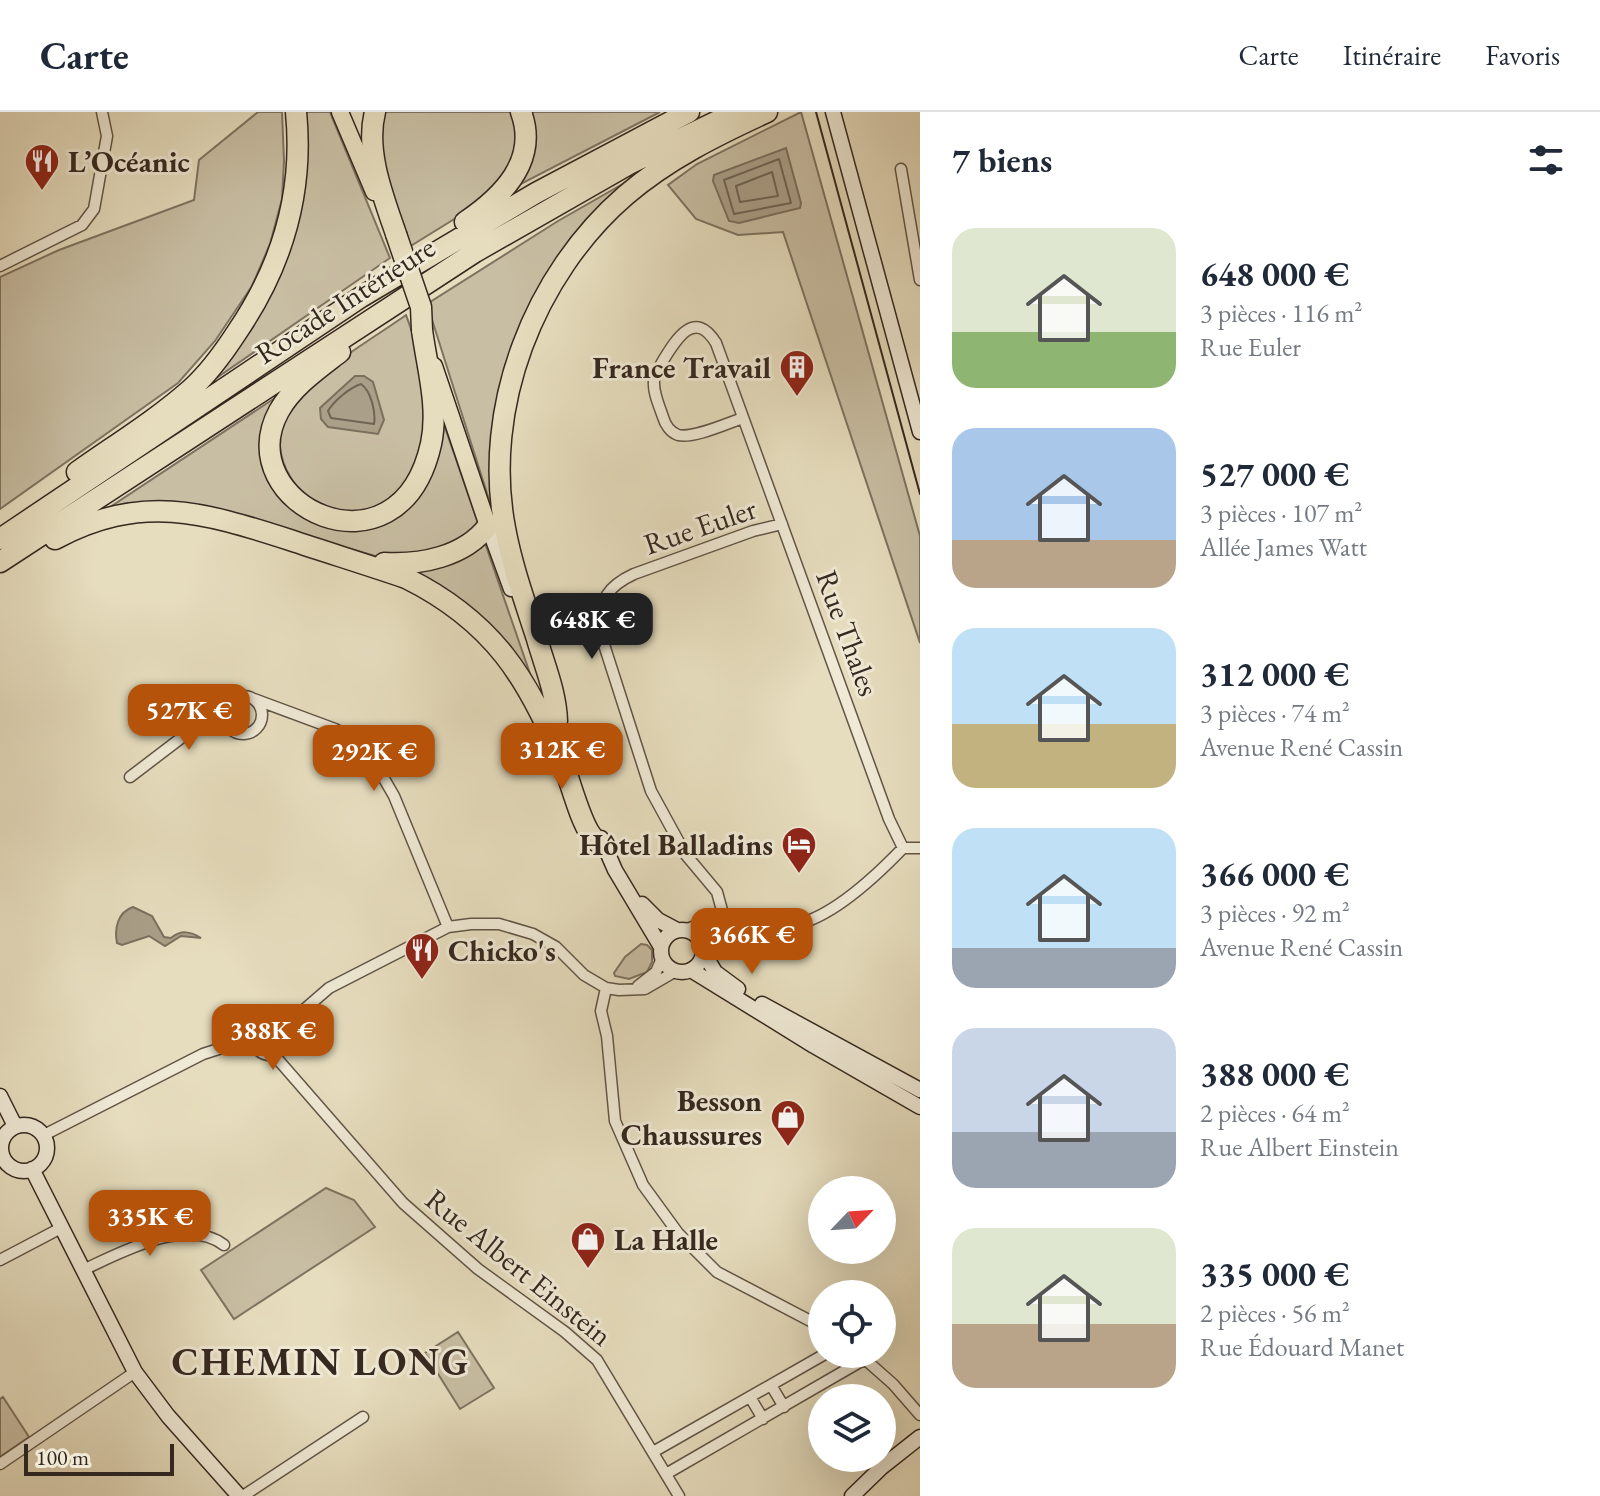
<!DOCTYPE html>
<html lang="fr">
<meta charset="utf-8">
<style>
body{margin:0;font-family:"EB Garamond",serif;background:#f2f2f3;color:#1f2937;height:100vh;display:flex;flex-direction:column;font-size:30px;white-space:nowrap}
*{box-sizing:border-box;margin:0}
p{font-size:26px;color:#747a83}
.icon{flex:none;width:44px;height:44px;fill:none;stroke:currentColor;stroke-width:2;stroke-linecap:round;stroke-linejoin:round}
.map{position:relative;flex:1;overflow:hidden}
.panel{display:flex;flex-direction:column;background:#fff;width:680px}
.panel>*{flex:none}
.needle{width:52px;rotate:65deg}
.tools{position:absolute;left:808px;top:1064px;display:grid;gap:16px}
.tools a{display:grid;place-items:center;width:88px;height:88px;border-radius:50%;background:#fff;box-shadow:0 8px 32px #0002;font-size:40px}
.scale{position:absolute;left:24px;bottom:20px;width:150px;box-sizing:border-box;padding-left:8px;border:4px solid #35281f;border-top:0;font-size:22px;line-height:28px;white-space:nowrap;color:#35281f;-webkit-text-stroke:6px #efe9d5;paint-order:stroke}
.price{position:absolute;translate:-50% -68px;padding:0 18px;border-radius:16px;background:#b45309;color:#fff;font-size:26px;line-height:52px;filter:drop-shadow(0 2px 4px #0008)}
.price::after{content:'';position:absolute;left:50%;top:48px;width:24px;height:18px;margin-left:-12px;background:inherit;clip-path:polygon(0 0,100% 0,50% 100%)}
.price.selected{background:#222;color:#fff}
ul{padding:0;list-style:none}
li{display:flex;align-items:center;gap:24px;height:200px;padding:0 32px}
li span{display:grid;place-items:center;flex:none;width:224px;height:160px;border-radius:24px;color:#555}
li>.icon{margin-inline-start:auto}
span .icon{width:96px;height:96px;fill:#fffc;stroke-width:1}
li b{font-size:34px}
h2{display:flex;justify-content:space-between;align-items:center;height:96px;padding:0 32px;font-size:34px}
header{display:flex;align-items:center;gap:48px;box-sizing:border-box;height:112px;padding:0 40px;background:#fff;border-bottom:2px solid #e0e1e3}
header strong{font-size:38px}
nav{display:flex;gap:44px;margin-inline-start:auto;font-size:28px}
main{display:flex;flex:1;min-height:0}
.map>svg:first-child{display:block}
.green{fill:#c8bea3;stroke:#7e7361;stroke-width:2}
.water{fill:#aa9f88;stroke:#7b6f5e;stroke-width:2}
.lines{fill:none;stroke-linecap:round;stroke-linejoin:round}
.shore{stroke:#706454;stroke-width:2}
.street-casing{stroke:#615547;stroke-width:13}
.secondary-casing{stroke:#35281f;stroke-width:17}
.primary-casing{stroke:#35281f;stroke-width:19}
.highway-casing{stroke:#35281f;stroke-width:23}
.street{stroke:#efe9d5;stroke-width:10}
.secondary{stroke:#efe9d5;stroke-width:14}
.primary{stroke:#e6ddbe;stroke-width:16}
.highway{stroke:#e6ddbe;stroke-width:20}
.tram{stroke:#35281f;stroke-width:2}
.highway-bridge-casing{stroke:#35281f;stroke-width:23;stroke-linecap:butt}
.highway-bridge{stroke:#e6ddbe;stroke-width:20}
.labels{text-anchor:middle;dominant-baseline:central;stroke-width:6;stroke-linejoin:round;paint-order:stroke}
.poi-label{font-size:30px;font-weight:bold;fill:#35281f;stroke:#efe9d5;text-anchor:start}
.street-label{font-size:30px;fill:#35281f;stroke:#efe9d5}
.district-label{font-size:38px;font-weight:bold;letter-spacing:2px;fill:#35281f;stroke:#efe9d5}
</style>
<header>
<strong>Carte</strong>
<nav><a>Carte</a><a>Itinéraire</a><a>Favoris</a></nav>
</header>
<main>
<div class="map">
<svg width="920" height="1384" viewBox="0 0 920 1384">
<rect width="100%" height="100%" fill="#e6ddbe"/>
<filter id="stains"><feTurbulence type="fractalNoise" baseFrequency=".0025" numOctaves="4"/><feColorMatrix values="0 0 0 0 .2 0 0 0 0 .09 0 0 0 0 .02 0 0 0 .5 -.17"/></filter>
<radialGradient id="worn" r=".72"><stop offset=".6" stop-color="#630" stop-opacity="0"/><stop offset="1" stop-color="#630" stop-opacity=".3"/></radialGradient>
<path class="green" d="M 258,0 L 282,0 L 284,49 L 282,87 L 270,132 L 252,174 L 215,229 L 178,271 L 0,397 L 0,165 L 59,138 L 194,88 L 199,48 Z
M 304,0 L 330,0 L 390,146 L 202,276 L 261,195 Z
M 385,0 L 512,0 L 518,19 L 515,44 L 485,88 L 409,135 C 395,94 372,43 385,0 Z
M 528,0 L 660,0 L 517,74 Z
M 801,0 L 920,424 L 920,531 L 783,120 L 738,123 L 696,107 L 668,73 L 697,52 Z
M 635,65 L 510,249 L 498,416 L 427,192 L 558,109 Z
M 406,203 C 421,240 434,309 420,347 C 416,360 406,373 396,382 C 387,392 373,401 359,402 C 310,407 264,352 285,304 C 301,267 373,227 406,203 Z
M 281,282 L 269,302 L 293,397 C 300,401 307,407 314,410 C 370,437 429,391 438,335 C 440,325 440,314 441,304 L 478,411 L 469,425 L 451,435 L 403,446 L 375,444 L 241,405 L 101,401 Z
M 485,431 L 537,582 L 407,460 Z
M 641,832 L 647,833 L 652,838 L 652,850 L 647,860 L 629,867 L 615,864 L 614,861 L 625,845 Z
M 326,1076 L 354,1088 L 375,1115 L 234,1207 L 201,1158 Z
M 458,1220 L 494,1276 L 460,1297 L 425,1241 Z
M 3,1285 L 29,1325 L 0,1345 L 0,1287 Z"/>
<path class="water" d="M 786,36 L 801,91 L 800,96 L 739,111 L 729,109 L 713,69 L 714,63 Z
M 355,264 L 364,264 L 373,270 L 384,308 L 378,322 L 328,315 L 321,307 L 320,296 Z
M 133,795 L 152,804 L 164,825 L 171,826 C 181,818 190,819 201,826 L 181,824 L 165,834 L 149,824 L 122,833 L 117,831 C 114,816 118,800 133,795 Z"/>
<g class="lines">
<path class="shore" d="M 779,47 L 791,91 L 734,102 L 724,68 Z
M 772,60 L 778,84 L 740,90 L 736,74 Z
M 361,272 C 371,279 376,300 374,312 L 331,306 L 328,299 C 334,289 349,276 361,272 Z"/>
<g class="street-casing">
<path id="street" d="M 901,57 L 920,168
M 0,154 L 82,113 L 94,97 L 107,24 L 102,0
M 743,306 C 728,311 693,327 678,323 C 670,320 665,312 663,305 C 659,293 653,281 654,269 C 655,261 660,254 664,247 C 677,226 695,197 716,231 L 889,707 L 903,736 L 920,736
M224 603a19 19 0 1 1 38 0a19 19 0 1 1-38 0Z
M 254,587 L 335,617 L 353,627 L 371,644 L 394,684 L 448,815
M 130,665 L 231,588
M 723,802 L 717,780 L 686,743 L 651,679 L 599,517 C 599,488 608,474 634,462 L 753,419 L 782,412
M 685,818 L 723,802 L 752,805
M 702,833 C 722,789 762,821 798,812 C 835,803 877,763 903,736
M 638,874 L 656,860 L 662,846
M 606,876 L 601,899 L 607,924 L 615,1009 L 643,1073 L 678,1121 L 717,1160 L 822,1215
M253 926a17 17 0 1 1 34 0a17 17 0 1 1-34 0Z
M 284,915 L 329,876 L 448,815 L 471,812 L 499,812 L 533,822 L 556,835 L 584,863 L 606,876 L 619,878 L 645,877 L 676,859
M 274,943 L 403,1091 L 478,1157 L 565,1220 L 597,1248 L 679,1384
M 44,1023 L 203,942 L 231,933 L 253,930
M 0,1039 L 2,1038
M 0,1148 L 61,1116
M 83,1158 C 120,1141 186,1104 224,1133
M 859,1242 L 893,1272 L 920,1303
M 771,1273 L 784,1295
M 750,1285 L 763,1307
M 653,1340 L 825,1242
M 0,1352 L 135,1260
M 666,1362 L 865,1247
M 243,1384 L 363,1305"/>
</g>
<g class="secondary-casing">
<path id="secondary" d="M 833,0 L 920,320
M 488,414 L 511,477
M 601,726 L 615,758 L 661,835
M 642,792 L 658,808 L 677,818
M661 839a21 21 0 1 1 42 0a21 21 0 1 1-42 0Z
M 703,839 L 715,860 L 738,877
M 691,858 L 814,934 L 920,995
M 762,892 L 920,978
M 0,984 L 15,1014
M1 1036a23 23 0 1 1 46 0a23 23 0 1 1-46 0Z
M 32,1057 L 135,1260 L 168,1304 L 239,1384
M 852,1384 L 882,1355 L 920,1325"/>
</g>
<g class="primary-casing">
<path id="primary" d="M 340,0 L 374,80
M 434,254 L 488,414"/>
</g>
<g class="highway-casing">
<path id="highway" d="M 375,0 C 365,39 383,84 396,122
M 465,110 C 502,85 539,49 521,0
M 340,240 C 318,257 293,274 279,299 C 228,392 399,475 431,332 C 439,295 427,255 422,218
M 77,360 C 115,333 156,308 191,277 C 209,261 224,240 237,220 C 282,154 304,80 296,0
M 0,427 L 361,185 L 536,81 L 689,0
M 55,427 C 141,381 203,400 290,428 C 329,441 368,453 406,466 C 493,509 529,567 564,654 C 571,672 580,708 591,723 C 594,727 600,732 604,735
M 0,450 L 475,140 L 629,52 L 736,0
M 384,451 C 421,453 464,445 488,414
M 557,609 C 556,580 545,555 537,527 C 525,490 512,454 505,416 C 482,296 534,162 626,83 C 668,47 717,23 767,0"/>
</g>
<use href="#street" class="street"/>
<use href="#secondary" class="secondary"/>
<use href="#primary" class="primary"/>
<use href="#highway" class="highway"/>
<path class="tram" d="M 816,0 L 920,382"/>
<g class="highway-bridge-casing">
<path id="highway-bridge" d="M 396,122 L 421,195 L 422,218"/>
</g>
<use href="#highway-bridge" class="highway-bridge"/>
</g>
<defs>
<g id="restaurant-pin" transform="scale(1.8)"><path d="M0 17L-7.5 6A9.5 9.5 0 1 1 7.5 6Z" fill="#8f2418" stroke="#efe9d5"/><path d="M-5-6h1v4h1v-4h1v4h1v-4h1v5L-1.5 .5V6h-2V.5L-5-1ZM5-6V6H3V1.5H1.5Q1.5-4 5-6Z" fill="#fff"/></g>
<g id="building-pin" transform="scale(1.8)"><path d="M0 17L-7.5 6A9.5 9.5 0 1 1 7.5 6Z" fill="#8f2418" stroke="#efe9d5"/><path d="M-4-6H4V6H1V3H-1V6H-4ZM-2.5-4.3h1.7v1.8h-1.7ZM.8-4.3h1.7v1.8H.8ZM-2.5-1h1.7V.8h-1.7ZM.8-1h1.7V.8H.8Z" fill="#fff"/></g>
<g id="hotel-pin" transform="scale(1.8)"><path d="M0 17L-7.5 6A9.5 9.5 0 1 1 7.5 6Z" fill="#8f2418" stroke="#efe9d5"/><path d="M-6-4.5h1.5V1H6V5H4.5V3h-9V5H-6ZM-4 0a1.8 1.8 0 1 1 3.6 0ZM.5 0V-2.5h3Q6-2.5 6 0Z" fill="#fff"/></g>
<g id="shop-pin" transform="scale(1.8)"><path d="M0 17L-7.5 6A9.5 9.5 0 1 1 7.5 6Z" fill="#8f2418" stroke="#efe9d5"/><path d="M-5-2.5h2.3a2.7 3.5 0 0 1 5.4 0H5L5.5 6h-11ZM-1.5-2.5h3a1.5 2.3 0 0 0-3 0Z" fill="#fff"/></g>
</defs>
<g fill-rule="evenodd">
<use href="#restaurant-pin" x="42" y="49"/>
<use href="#building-pin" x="797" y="255"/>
<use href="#hotel-pin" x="799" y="732"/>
<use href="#restaurant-pin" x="422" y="838"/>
<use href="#shop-pin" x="788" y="1005"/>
<use href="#shop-pin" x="588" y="1127"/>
</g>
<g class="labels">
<g class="poi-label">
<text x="68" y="49">L’Océanic</text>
<text x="771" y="255" text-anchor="end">France Travail</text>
<text x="773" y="732" text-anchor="end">Hôtel Balladins</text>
<text x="448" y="838">Chicko's</text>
<text x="762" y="988" text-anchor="end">Besson<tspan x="762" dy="34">Chaussures</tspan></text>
<text x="614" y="1127">La Halle</text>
</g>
<g class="street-label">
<text transform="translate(345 188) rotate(-33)">Rocade Intérieure</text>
<text transform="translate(700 414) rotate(-19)">Rue Euler</text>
<text transform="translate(848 521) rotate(70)">Rue Thales</text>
<text transform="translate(519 1155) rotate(39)">Rue Albert Einstein</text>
</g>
<g class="district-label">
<text x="321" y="1249">CHEMIN LONG</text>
</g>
</g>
<rect width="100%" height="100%" filter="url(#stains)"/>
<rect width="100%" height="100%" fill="url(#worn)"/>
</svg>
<div class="tools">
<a><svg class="needle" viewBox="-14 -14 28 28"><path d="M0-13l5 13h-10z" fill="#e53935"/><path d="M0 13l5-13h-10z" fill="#747a83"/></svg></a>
<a><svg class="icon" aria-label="locate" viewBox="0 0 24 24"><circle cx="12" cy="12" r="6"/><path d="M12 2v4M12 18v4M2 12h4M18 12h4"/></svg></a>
<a><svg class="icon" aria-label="layers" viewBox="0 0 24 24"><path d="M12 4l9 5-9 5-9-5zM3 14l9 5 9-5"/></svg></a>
</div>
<div class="scale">100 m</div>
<b class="price selected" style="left:592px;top:549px">648K €</b>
<b class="price" style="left:189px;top:640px">527K €</b>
<b class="price" style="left:562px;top:679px">312K €</b>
<b class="price" style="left:374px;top:681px">292K €</b>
<b class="price" style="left:752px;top:864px">366K €</b>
<b class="price" style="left:273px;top:960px">388K €</b>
<b class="price" style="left:150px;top:1146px">335K €</b>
</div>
<section class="panel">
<h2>7 biens<svg class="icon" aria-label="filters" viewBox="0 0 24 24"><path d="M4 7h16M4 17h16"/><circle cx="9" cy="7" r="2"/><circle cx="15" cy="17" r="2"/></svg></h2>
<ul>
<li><span style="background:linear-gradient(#dfe7d0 65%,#8fb573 0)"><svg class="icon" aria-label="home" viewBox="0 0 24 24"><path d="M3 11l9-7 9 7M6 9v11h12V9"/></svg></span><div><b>648 000 €</b><p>3 pièces · 116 m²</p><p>Rue Euler</p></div></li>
<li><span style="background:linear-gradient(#a9c7e8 70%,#b9a48a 0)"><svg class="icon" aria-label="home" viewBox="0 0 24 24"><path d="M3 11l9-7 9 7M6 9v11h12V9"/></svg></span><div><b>527 000 €</b><p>3 pièces · 107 m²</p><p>Allée James Watt</p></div></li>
<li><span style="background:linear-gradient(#bfe0f5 60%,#c2b280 0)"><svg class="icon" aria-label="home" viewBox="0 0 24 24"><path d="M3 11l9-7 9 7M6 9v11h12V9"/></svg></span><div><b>312 000 €</b><p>3 pièces · 74 m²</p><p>Avenue René Cassin</p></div></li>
<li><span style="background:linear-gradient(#bfe0f5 75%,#9aa5b1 0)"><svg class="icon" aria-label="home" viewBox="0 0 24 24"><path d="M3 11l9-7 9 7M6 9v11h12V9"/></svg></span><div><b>366 000 €</b><p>3 pièces · 92 m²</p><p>Avenue René Cassin</p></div></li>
<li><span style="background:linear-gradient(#c9d6e8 65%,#9aa5b1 0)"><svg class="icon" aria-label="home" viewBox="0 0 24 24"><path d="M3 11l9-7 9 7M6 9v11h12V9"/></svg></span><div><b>388 000 €</b><p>2 pièces · 64 m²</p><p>Rue Albert Einstein</p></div></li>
<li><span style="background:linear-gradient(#dfe7d0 60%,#b9a48a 0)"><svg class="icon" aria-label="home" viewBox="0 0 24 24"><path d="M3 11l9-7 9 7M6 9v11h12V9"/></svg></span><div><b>335 000 €</b><p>2 pièces · 56 m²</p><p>Rue Édouard Manet</p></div></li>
</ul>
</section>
</main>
